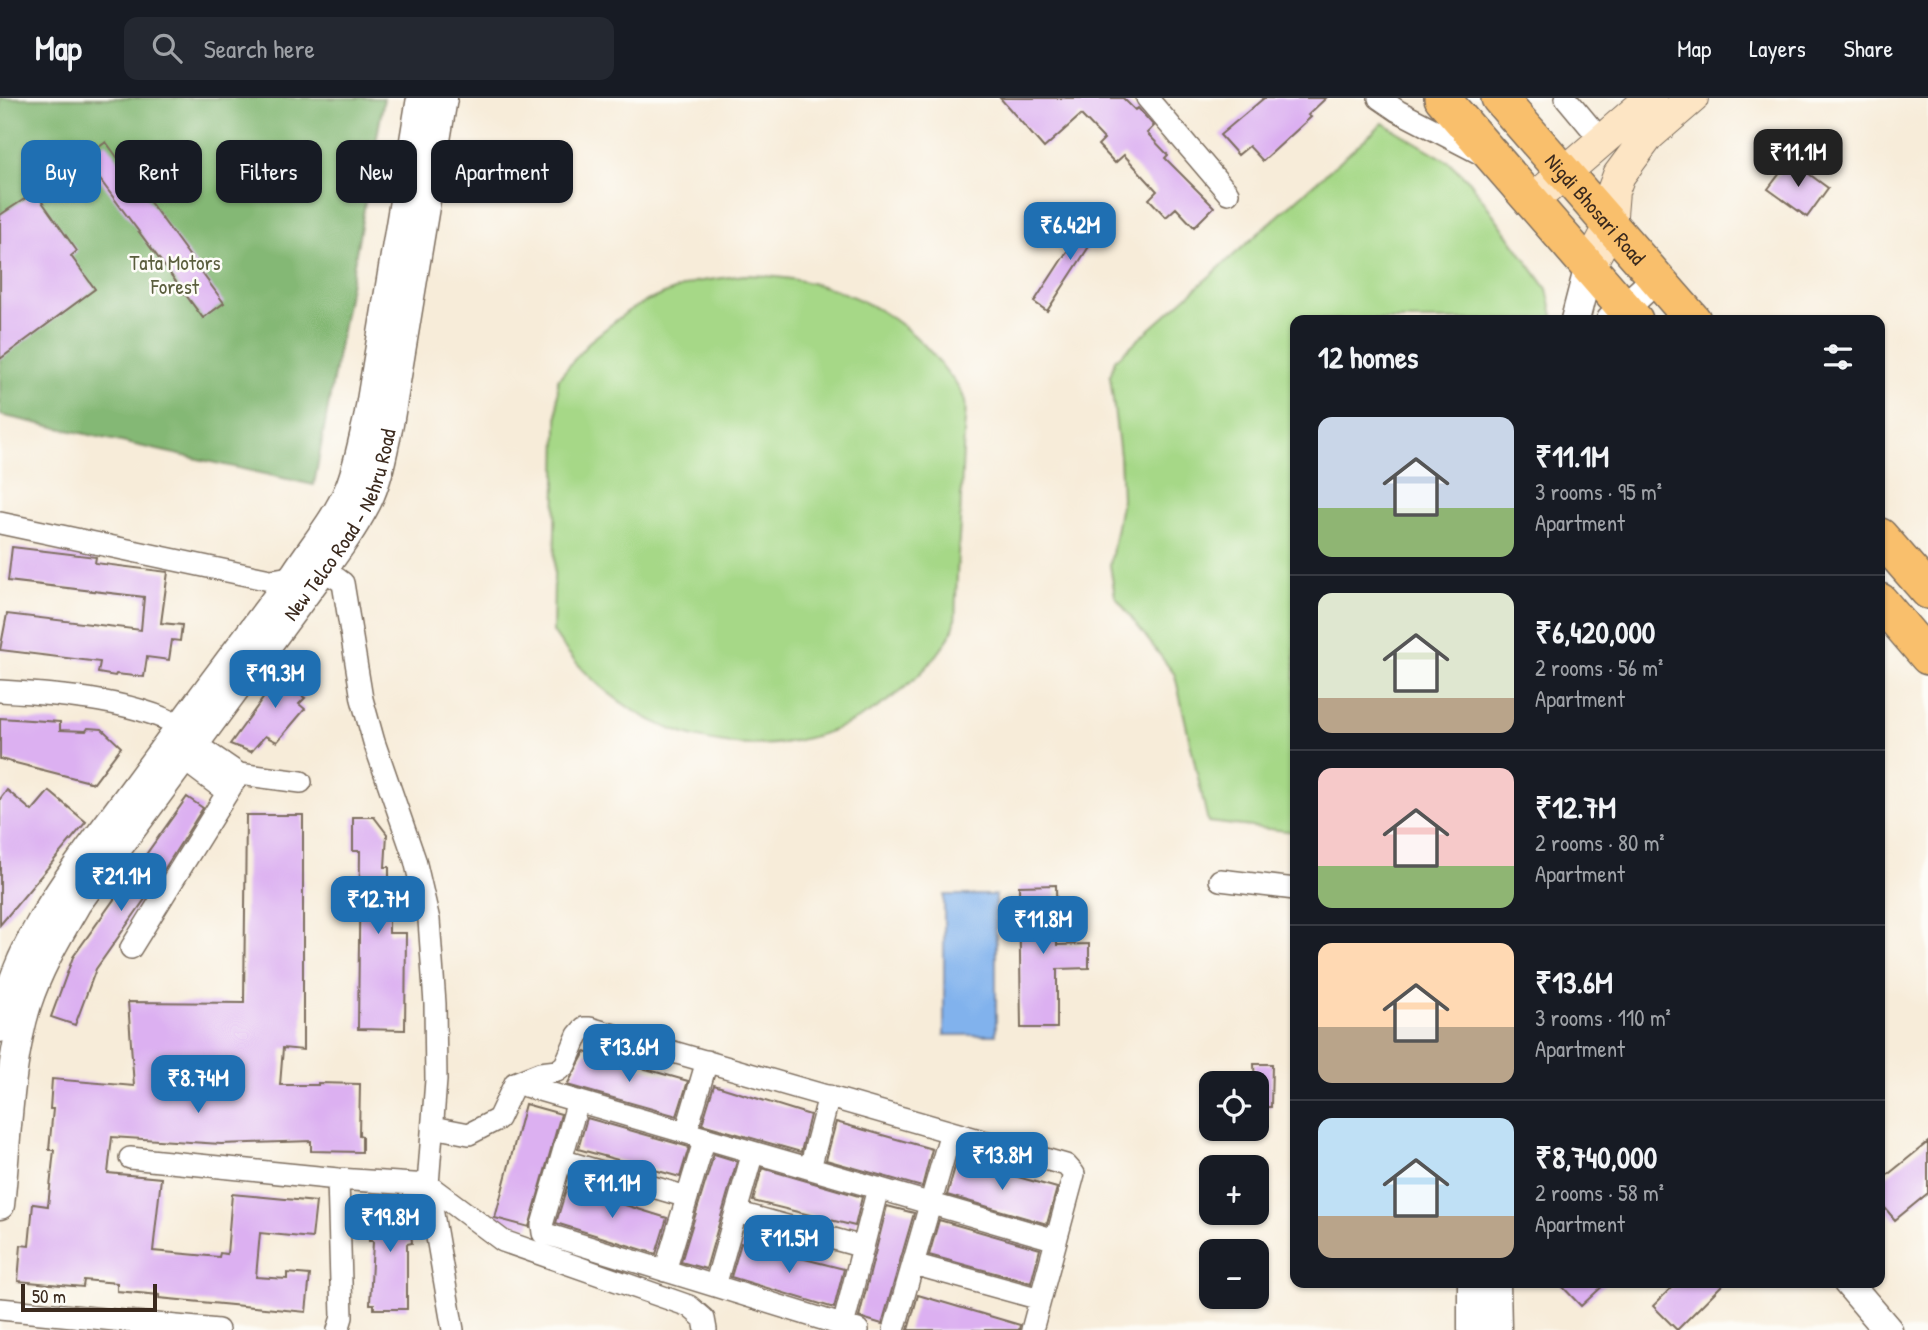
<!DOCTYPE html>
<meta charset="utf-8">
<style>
body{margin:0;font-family:"Patrick Hand",sans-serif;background:#242831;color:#f1f3f6;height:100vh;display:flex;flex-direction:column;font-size:26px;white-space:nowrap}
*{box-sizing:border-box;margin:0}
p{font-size:23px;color:#9ea1a6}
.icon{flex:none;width:38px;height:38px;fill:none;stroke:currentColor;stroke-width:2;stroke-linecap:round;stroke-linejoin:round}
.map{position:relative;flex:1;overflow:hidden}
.side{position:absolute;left:1290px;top:217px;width:595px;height:973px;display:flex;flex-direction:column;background:#171b24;border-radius:14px;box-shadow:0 2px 5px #0004}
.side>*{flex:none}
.banner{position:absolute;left:21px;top:42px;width:665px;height:63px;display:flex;gap:14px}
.buttons{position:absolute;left:1199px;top:973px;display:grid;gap:14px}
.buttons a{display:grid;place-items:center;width:70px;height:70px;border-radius:14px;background:#171b24;box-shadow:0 2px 5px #0004;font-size:35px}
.scale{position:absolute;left:21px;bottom:18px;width:136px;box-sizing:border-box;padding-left:7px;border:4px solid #3b2a1e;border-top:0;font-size:19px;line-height:24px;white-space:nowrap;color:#3b2a1e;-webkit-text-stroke:5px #fdfcf7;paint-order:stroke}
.price{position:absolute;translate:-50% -60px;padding:0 16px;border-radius:14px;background:#1f6fb2;color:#fff;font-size:23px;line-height:46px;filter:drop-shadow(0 2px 4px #0008)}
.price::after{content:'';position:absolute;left:50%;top:42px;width:21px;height:16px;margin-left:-10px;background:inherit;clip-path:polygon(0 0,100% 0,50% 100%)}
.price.current{background:#222;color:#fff}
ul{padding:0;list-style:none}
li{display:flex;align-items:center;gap:21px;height:175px;padding:0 28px}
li+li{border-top:2px solid #363941}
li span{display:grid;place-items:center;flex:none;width:196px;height:140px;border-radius:14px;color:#555}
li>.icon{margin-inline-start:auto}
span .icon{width:84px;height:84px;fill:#fffc;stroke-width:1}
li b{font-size:30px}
h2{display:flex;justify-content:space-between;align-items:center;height:84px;padding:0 28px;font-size:30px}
.pill{padding:0 24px;border-radius:14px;background:#171b24;box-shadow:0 2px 5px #0004;font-size:24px;line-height:63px}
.pill.current{background:#1f6fb2;color:#fff}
header{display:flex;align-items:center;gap:42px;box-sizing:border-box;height:98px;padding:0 35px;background:#171b24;border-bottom:2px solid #363941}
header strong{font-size:33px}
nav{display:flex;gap:38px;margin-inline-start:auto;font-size:24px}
.search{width:490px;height:63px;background:#242831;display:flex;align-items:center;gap:18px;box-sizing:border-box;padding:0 24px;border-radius:14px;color:#9ea1a6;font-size:26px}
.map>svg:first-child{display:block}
.green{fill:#a6d887;stroke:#708152;stroke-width:2}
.forest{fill:#84b874;stroke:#607149;stroke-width:2}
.water{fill:#81b2ed;stroke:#5e6e86;stroke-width:2}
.building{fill:#dcb0f1}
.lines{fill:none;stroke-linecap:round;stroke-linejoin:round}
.minor-casing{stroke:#7d6e5f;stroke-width:24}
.tertiary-casing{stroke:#7d6e5f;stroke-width:31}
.secondary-casing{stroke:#7d6e5f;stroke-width:34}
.primary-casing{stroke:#7d6e5f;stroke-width:38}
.minor{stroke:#fff;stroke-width:21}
.tertiary{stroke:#fff;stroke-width:28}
.secondary{stroke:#fde5c4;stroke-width:32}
.primary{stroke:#f9bf6c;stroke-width:35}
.labels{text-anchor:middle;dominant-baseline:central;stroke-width:5;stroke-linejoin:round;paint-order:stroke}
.street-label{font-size:21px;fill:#3b2a1e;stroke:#fdfcf7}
.park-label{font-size:21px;fill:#5b5e3e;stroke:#fdfcf7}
</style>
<header>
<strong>Map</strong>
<div class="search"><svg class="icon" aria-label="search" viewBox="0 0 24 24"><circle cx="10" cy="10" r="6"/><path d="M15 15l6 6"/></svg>Search here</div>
<nav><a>Map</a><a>Layers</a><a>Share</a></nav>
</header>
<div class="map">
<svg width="1928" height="1232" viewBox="0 0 1928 1232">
<rect width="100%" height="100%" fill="#fdfcf7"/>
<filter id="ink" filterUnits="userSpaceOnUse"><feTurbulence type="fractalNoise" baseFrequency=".0143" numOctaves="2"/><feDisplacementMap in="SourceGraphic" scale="14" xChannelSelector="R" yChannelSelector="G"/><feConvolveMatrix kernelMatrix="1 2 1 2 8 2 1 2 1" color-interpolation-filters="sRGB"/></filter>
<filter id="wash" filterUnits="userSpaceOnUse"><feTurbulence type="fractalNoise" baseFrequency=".00686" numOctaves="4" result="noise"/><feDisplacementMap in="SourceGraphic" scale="28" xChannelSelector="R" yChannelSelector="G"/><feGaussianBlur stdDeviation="1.57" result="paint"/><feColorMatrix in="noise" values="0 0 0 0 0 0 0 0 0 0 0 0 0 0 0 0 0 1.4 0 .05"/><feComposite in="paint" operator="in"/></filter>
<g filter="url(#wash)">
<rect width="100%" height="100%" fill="#f7ecd9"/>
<path class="green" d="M 1383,25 L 1449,64 L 1470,84 L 1547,191 L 1554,222 L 1295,222 L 1295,734 L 1208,724 L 1175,577 L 1115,498 L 1110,467 L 1122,401 L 1120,358 L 1110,278 L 1115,262 Z
M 744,177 C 821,178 895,205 943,269 C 950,278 963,292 965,304 C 967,314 964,326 964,336 C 962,366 961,396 960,426 C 958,450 957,475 956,500 C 955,509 957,523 953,531 C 940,560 911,586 886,604 C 771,684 628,647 553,534 L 558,281 L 589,244 L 628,213 L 649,202 L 695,184 Z"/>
<path class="forest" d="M 0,0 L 384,0 L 314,387 L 0,317 Z"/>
<path class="water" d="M 944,797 L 996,797 L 996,937 L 944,937 Z"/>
<g id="blocks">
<path class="building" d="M 1000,0 L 1123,0 L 1135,12 L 1138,10 L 1154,28 L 1147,35 L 1168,57 L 1165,60 L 1214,109 L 1194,129 L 1176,110 L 1166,119 L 1149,101 L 1157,93 L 1124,57 L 1115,65 L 1098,47 L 1104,41 L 1081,17 L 1044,50 Z
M 1264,0 L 1326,0 L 1308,17 L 1311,19 L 1263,63 L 1249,48 L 1238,57 L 1220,37 Z
M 106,44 L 224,205 L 203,220 L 84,60 Z
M 1790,62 L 1828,90 L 1807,119 L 1768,91 Z
M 35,94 L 77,153 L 71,158 L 95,191 L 0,261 L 0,117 Z
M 1092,115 L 1105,124 L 1047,213 L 1034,204 Z
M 12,449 L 96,459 L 95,465 L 168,474 L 161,525 L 182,527 L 180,543 L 172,542 L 169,562 L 147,559 L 144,579 L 116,576 L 115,578 L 98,575 L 100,564 L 0,552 L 7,516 L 141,532 L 144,499 L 8,483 Z
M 291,562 L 307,570 L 303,578 L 310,584 L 296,594 L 305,600 L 299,606 L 305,611 L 277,644 L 265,638 L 251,654 L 230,646 Z
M 0,620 L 60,624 L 60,632 L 86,633 L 88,630 L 102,631 L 121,649 L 94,685 L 0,661 Z
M 7,692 L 32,713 L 49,693 L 86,724 L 0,827 L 0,701 Z
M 187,699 L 203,710 L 150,794 L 96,871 L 75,927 L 51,919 L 73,859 Z
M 246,717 L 303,717 L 303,952 L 283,950 L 280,987 L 318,987 L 318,985 L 360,986 L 359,1037 L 362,1038 L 362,1054 L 311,1053 L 311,1043 L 221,1046 L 112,1039 L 108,1075 L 161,1080 L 153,1153 L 219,1159 L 220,1155 L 227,1156 L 232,1096 L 316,1104 L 312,1140 L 260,1135 L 256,1179 L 287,1181 L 287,1175 L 310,1177 L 306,1214 L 159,1200 L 159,1197 L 117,1193 L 117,1185 L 84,1182 L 83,1189 L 18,1183 L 21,1147 L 29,1148 L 33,1106 L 48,1108 L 54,1052 L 49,1052 L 53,1011 L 50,1011 L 52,981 L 134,988 L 128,904 L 244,905 Z
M 353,719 L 374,719 L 387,736 L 385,769 L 389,769 L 389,835 L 406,835 L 405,932 L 358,931 L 360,753 L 353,753 Z
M 1056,787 L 1057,847 L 1089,846 L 1089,870 L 1057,871 L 1057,930 L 1021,930 L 1019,788 Z
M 585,954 L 688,983 L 677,1018 L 567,987 Z
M 1254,966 L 1272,966 L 1271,1009 L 1256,1009 Z
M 714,987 L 810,1017 L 801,1054 L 702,1026 Z
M 525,1006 L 561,1016 L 529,1129 L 495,1120 Z
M 587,1020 L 689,1049 L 680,1079 L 578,1051 Z
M 836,1024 L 932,1051 L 922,1089 L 826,1062 Z
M 1928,1044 L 1928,1095 L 1895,1122 L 1880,1104 L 1880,1083 Z
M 714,1056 L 737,1063 L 706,1171 L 681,1164 Z
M 957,1062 L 1057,1090 L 1047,1126 L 947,1097 Z
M 762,1070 L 862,1099 L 855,1128 L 753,1103 Z
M 567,1089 L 667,1120 L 656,1156 L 556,1125 Z
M 416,1104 L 417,1121 L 410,1121 L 412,1145 L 407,1146 L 407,1211 L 374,1211 L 374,1206 L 370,1206 L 373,1143 L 369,1143 L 367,1120 L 372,1120 L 371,1107 Z
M 887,1108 L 914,1115 L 882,1226 L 859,1219 Z
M 939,1122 L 1040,1151 L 1031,1185 L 929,1157 Z
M 741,1145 L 844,1171 L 834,1210 L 731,1179 Z
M 1559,1185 L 1606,1185 L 1581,1208 Z
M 1676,1185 L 1724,1185 L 1677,1232 L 1653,1208 Z
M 918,1197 L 1020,1227 L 1019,1232 L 908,1232 Z"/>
</g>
</g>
<g filter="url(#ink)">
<use href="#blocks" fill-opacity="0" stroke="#7d6e5f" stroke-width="2"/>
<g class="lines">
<g class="minor-casing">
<path id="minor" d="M 1147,0 L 1228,95
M 1379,0 L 1398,13 L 1481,56
M 1566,0 L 1601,42
M 0,425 L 270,482 C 299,481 317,463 343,485 L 362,601 L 374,644 L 415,762 L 429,822 L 435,906 L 436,982 L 428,1087 L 453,1232
M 0,593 C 55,596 145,602 191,635
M 195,646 L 239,676 L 301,684
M 183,661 L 227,694
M 1220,782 L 1295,791
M 131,850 L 239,676
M 515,985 L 540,975 L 557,973 L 565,967 L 578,937 L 584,930 L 590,930 L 1066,1067 L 1074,1076 L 1032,1232
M 578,1003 L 542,1127 L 543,1135 L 858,1232
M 433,1029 L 469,1036 L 498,1021 L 515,985 L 1056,1142
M 686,1034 L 707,963
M 130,1060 L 338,1081 L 428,1087 L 503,1143 L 689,1208 L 704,1221 L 706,1232
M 561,1062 L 687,1099
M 810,1070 L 829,998
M 338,1081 L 342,1219 L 338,1232
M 736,1114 L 863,1149
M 913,1166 L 1040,1201
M 665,1173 L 705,1040
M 715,1188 L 753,1054
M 0,1211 L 218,1232
M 843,1228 L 878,1090
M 894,1232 L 951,1034"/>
</g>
<g class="tertiary-casing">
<g id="tertiary">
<path d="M 1575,222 L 1589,168"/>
<path d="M 1611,222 L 1656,181"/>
<path d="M 0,930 C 18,837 80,765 135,690 C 188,618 241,547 295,476 C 313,448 336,422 349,391 C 358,369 362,345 368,321 L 421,0"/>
<path id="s1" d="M 0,1107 C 7,1043 8,967 27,906 C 39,869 58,838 77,805 L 322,473 C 338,451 354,429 367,404 C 379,380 383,352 389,326 L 443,0"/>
<path d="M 1472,1185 L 1472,1232"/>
<path d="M 1496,1185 L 1497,1232"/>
<path d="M 1848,1185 L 1888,1232"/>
</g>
</g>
<g class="secondary-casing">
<path id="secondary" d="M 1532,103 L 1651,0
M 1589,168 L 1610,129 L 1613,93 L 1619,77 L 1648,38 L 1692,0"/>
</g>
<g class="primary-casing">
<g id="primary">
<path d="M 1442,0 L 1635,222"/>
<path id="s2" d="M 1499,0 L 1693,222"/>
<path d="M 1880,438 L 1928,493"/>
<path d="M 1880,503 L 1928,559"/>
</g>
</g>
<use href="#minor" class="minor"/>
<use href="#tertiary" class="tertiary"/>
<use href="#secondary" class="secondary"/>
<use href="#primary" class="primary"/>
</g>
</g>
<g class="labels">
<g class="street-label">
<text stroke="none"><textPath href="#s2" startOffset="147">Nigdi Bhosari Road</textPath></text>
<text stroke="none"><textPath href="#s1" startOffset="779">New Telco Road - Nehru Road</textPath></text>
</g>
<g class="park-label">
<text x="175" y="164">Tata Motors<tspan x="175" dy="24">Forest</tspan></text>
</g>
</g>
</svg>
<div class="buttons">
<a><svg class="icon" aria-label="locate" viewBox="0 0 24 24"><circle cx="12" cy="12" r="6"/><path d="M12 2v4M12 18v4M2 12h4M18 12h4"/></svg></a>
<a>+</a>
<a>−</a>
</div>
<div class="scale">50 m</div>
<b class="price current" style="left:1798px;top:91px">₹11.1M</b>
<b class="price" style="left:1070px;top:164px">₹6.42M</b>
<b class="price" style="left:275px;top:612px">₹19.3M</b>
<b class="price" style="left:121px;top:815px">₹21.1M</b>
<b class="price" style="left:378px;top:838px">₹12.7M</b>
<b class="price" style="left:1043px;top:858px">₹11.8M</b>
<b class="price" style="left:629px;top:986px">₹13.6M</b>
<b class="price" style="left:198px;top:1017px">₹8.74M</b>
<b class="price" style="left:1002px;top:1094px">₹13.8M</b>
<b class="price" style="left:612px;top:1122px">₹11.1M</b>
<b class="price" style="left:390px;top:1156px">₹19.8M</b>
<b class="price" style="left:789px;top:1177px">₹11.5M</b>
<div class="banner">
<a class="pill current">Buy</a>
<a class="pill">Rent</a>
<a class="pill">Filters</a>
<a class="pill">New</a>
<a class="pill">Apartment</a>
</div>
<section class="side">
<h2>12 homes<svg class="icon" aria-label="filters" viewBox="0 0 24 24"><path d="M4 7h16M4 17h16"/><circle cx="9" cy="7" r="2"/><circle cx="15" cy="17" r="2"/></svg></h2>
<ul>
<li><span style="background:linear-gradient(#c9d6e8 65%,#8fb573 0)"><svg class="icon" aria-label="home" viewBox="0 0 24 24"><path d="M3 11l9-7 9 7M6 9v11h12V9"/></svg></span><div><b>₹11.1M</b><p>3 rooms · 95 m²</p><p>Apartment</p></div></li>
<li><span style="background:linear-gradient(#dfe7d0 75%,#b9a48a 0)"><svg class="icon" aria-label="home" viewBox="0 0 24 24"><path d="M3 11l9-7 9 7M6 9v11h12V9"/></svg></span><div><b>₹6,420,000</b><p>2 rooms · 56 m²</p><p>Apartment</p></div></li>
<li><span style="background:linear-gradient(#f6c9c9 70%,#8fb573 0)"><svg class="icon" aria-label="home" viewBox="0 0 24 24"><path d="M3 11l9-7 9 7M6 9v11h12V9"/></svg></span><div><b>₹12.7M</b><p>2 rooms · 80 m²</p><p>Apartment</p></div></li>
<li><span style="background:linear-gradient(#ffd9b3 60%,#b9a48a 0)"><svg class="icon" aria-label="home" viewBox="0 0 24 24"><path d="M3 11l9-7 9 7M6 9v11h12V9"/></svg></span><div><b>₹13.6M</b><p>3 rooms · 110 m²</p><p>Apartment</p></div></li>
<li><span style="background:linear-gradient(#bfe0f5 70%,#b9a48a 0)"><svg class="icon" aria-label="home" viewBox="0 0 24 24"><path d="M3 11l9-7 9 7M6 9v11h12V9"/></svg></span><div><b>₹8,740,000</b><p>2 rooms · 58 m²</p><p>Apartment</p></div></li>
</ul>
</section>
</div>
